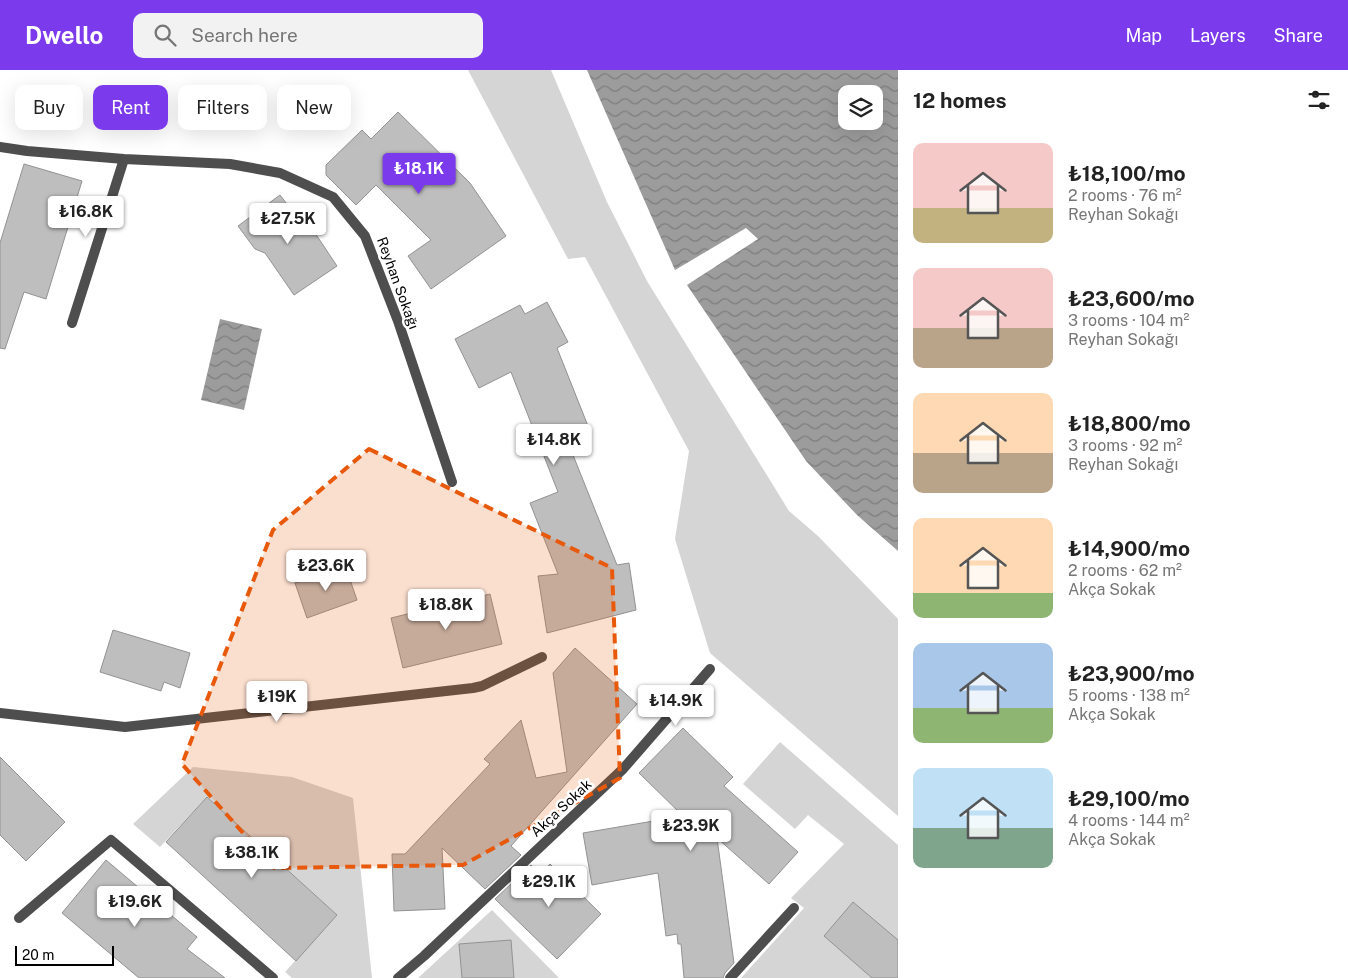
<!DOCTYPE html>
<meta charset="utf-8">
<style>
body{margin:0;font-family:"Public Sans",sans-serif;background:#f2f2f2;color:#222;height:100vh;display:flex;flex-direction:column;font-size:19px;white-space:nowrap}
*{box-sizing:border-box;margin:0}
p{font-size:16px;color:#767676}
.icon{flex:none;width:28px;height:28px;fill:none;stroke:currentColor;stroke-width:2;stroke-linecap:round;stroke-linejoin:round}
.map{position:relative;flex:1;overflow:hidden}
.side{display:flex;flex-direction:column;background:#fff;width:450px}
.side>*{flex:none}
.guide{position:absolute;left:15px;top:15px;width:475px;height:45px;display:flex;gap:10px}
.tools{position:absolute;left:838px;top:15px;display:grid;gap:10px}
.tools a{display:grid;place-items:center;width:45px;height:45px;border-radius:10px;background:#fff;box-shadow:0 5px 20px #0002;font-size:25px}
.scale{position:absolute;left:15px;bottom:12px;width:99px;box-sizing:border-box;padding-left:5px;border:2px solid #000;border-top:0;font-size:14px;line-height:18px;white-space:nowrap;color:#000;-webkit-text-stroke:4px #fff;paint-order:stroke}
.price{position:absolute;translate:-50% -42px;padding:0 11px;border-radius:5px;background:#fff;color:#222;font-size:16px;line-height:32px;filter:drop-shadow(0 1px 2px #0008)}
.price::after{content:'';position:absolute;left:50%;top:30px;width:15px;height:11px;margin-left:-8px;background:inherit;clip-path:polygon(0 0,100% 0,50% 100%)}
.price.active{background:#7c3aed;color:#fff}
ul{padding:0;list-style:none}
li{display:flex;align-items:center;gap:15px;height:125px;padding:0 15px}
li span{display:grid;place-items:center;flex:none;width:140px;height:100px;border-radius:10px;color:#555}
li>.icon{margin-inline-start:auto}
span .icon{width:60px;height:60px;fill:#fffc;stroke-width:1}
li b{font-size:21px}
h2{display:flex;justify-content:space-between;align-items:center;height:60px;padding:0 15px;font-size:21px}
.chip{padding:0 18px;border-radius:10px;background:#fff;box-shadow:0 5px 20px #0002;font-size:18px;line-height:45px}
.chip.active{background:#7c3aed;color:#fff}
header{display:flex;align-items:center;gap:30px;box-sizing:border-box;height:70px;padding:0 25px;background:#7c3aed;color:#fff}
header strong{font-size:24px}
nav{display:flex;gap:28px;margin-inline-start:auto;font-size:18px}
.search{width:350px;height:45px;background:#f2f2f2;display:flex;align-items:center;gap:12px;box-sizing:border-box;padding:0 18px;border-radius:10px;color:#767676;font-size:19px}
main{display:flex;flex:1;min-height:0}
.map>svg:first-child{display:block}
.green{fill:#d5d5d5}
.water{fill:url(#water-waves);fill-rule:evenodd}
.building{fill:#bebebe;stroke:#929292}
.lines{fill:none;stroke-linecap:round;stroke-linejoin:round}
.street{stroke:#4e4e4e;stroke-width:10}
.marked{fill:#e8590c;fill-opacity:0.2;stroke:#e8590c;stroke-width:4;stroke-dasharray:10 6;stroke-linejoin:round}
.labels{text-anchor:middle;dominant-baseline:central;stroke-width:5;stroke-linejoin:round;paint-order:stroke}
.street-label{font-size:14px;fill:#000;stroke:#fff}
</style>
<header>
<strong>Dwello</strong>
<div class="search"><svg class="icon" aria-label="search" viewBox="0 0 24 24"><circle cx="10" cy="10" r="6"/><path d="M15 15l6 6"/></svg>Search here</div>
<nav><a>Map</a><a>Layers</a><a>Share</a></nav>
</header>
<main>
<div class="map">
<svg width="898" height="908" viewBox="0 0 898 908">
<defs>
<pattern id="water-waves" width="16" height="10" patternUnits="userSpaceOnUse" patternTransform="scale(1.25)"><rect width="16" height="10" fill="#9c9c9c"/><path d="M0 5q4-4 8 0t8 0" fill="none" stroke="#7d7d7d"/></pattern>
</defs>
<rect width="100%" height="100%" fill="#fff"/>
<path class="green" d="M 468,0 L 551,0 L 607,132 L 647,211 L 789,441 L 818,466 L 898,549 L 898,746 L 710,583 L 675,469 L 689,381 L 585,187 L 568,189 Z
M 780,672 L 898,775 L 898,908 L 741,908 L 804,838 L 791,828 L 844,774 L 808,745 L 795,759 L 743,714 Z
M 193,697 L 292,707 L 353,728 L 372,908 L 292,908 L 285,902 L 337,845 L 207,727 L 160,777 L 133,754 Z
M 492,840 L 559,908 L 418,908 Z"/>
<path class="water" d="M 587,0 L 898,0 L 898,481 L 857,445 L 806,391 L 687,215 L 758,169 L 746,158 L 675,200 ZM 846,24 L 874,24 L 874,51 L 846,51 Z
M 220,249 L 262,259 L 244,340 L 201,330 Z"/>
<path class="building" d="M 398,42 L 470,113 L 506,166 L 431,219 L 408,186 L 431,170 L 376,115 L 356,135 L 326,105 L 326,95 L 362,60 L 371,69 Z
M 24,94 L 82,111 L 46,229 L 24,222 L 5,279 L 0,278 L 0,173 Z
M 280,125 L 309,163 L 313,160 L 337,196 L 294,225 L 265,183 L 255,179 L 238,156 Z
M 547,232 L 568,272 L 557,278 L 590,361 L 567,370 L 617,495 L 629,493 L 636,540 L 547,563 L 538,506 L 558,504 L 530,433 L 558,422 L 511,302 L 479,318 L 455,269 L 520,235 L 525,244 Z
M 345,495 L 357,530 L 307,548 L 295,513 Z
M 490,524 L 502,574 L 403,598 L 391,548 Z
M 113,560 L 190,583 L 180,618 L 164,612 L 161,621 L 100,602 Z
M 575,578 L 637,634 L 511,776 L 521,785 L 485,819 L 442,778 L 445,839 L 394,841 L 392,784 L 405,784 L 490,694 L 484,689 L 521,650 L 536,708 L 567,702 L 553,603 Z
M 683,658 L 733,707 L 724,716 L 798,782 L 769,814 L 717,768 L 734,893 L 725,903 L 723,908 L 684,908 L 681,874 L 678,874 L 677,864 L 666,866 L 658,803 L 592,815 L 583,763 L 683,746 L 639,703 Z
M 0,687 L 65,752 L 26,791 L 0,765 Z
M 207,727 L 337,845 L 296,891 L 166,772 Z
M 106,790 L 197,867 L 187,879 L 225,908 L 139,908 L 62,843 Z
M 550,794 L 601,844 L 557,889 L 495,829 L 531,795 L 541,804 Z
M 853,832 L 898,870 L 898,908 L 872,908 L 824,866 Z
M 511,870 L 514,908 L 462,908 L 459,874 Z"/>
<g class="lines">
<path class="street" d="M 0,77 L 27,81 L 124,89 L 230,94 L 280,103 L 333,127 L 365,166 L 398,251 L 452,412
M 72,253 L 124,89
M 0,643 L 125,657 L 473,618 L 482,616 L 542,587
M 19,848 L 111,770 L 273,908
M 398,908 L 424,886 L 623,699 L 710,599
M 730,908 L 794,838"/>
</g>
<path class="marked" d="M 369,379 L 612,498 L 620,708 L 463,795 L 274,798 L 182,694 L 273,460 Z"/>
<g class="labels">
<g class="street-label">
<text transform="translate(398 213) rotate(70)">Reyhan Sokağı</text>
<text transform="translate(561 738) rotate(-43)">Akça Sokak</text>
</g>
</g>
</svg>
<div class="tools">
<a><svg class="icon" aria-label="layers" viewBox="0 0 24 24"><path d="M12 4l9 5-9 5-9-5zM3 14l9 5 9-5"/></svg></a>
</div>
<div class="scale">20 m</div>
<b class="price active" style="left:419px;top:125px">₺18.1K</b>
<b class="price" style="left:86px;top:168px">₺16.8K</b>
<b class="price" style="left:288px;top:175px">₺27.5K</b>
<b class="price" style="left:554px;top:396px">₺14.8K</b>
<b class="price" style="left:326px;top:522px">₺23.6K</b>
<b class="price" style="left:446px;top:561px">₺18.8K</b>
<b class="price" style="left:277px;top:653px">₺19K</b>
<b class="price" style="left:676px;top:657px">₺14.9K</b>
<b class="price" style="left:691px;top:782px">₺23.9K</b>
<b class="price" style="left:252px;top:809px">₺38.1K</b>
<b class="price" style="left:549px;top:838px">₺29.1K</b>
<b class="price" style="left:135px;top:858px">₺19.6K</b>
<div class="guide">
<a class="chip">Buy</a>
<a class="chip active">Rent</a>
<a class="chip">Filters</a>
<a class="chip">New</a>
</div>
</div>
<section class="side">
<h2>12 homes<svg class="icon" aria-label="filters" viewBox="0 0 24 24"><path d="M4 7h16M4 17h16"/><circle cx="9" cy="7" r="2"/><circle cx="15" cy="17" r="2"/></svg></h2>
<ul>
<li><span style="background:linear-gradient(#f6c9c9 65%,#c2b280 0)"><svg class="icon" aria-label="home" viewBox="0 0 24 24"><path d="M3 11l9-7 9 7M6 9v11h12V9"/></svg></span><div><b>₺18,100/mo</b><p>2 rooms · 76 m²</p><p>Reyhan Sokağı</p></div></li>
<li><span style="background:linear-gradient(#f6c9c9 60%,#b9a48a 0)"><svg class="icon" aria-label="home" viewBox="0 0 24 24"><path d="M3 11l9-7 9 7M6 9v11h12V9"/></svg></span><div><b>₺23,600/mo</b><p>3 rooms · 104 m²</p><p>Reyhan Sokağı</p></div></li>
<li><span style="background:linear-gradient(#ffd9b3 60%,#b9a48a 0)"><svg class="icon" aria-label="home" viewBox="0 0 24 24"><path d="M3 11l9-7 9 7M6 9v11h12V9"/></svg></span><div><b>₺18,800/mo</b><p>3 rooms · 92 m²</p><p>Reyhan Sokağı</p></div></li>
<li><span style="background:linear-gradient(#ffd9b3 75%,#8fb573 0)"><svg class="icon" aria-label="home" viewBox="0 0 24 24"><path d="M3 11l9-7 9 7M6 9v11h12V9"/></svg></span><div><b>₺14,900/mo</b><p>2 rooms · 62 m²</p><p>Akça Sokak</p></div></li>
<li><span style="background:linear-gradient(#a9c7e8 65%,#8fb573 0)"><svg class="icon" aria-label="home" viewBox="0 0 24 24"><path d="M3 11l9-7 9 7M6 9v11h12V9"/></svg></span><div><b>₺23,900/mo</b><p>5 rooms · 138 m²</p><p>Akça Sokak</p></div></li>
<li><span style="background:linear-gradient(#bfe0f5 60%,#7fa58c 0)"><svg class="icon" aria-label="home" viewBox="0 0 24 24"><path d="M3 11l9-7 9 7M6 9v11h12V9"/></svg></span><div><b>₺29,100/mo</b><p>4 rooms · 144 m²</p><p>Akça Sokak</p></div></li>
</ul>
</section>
</main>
